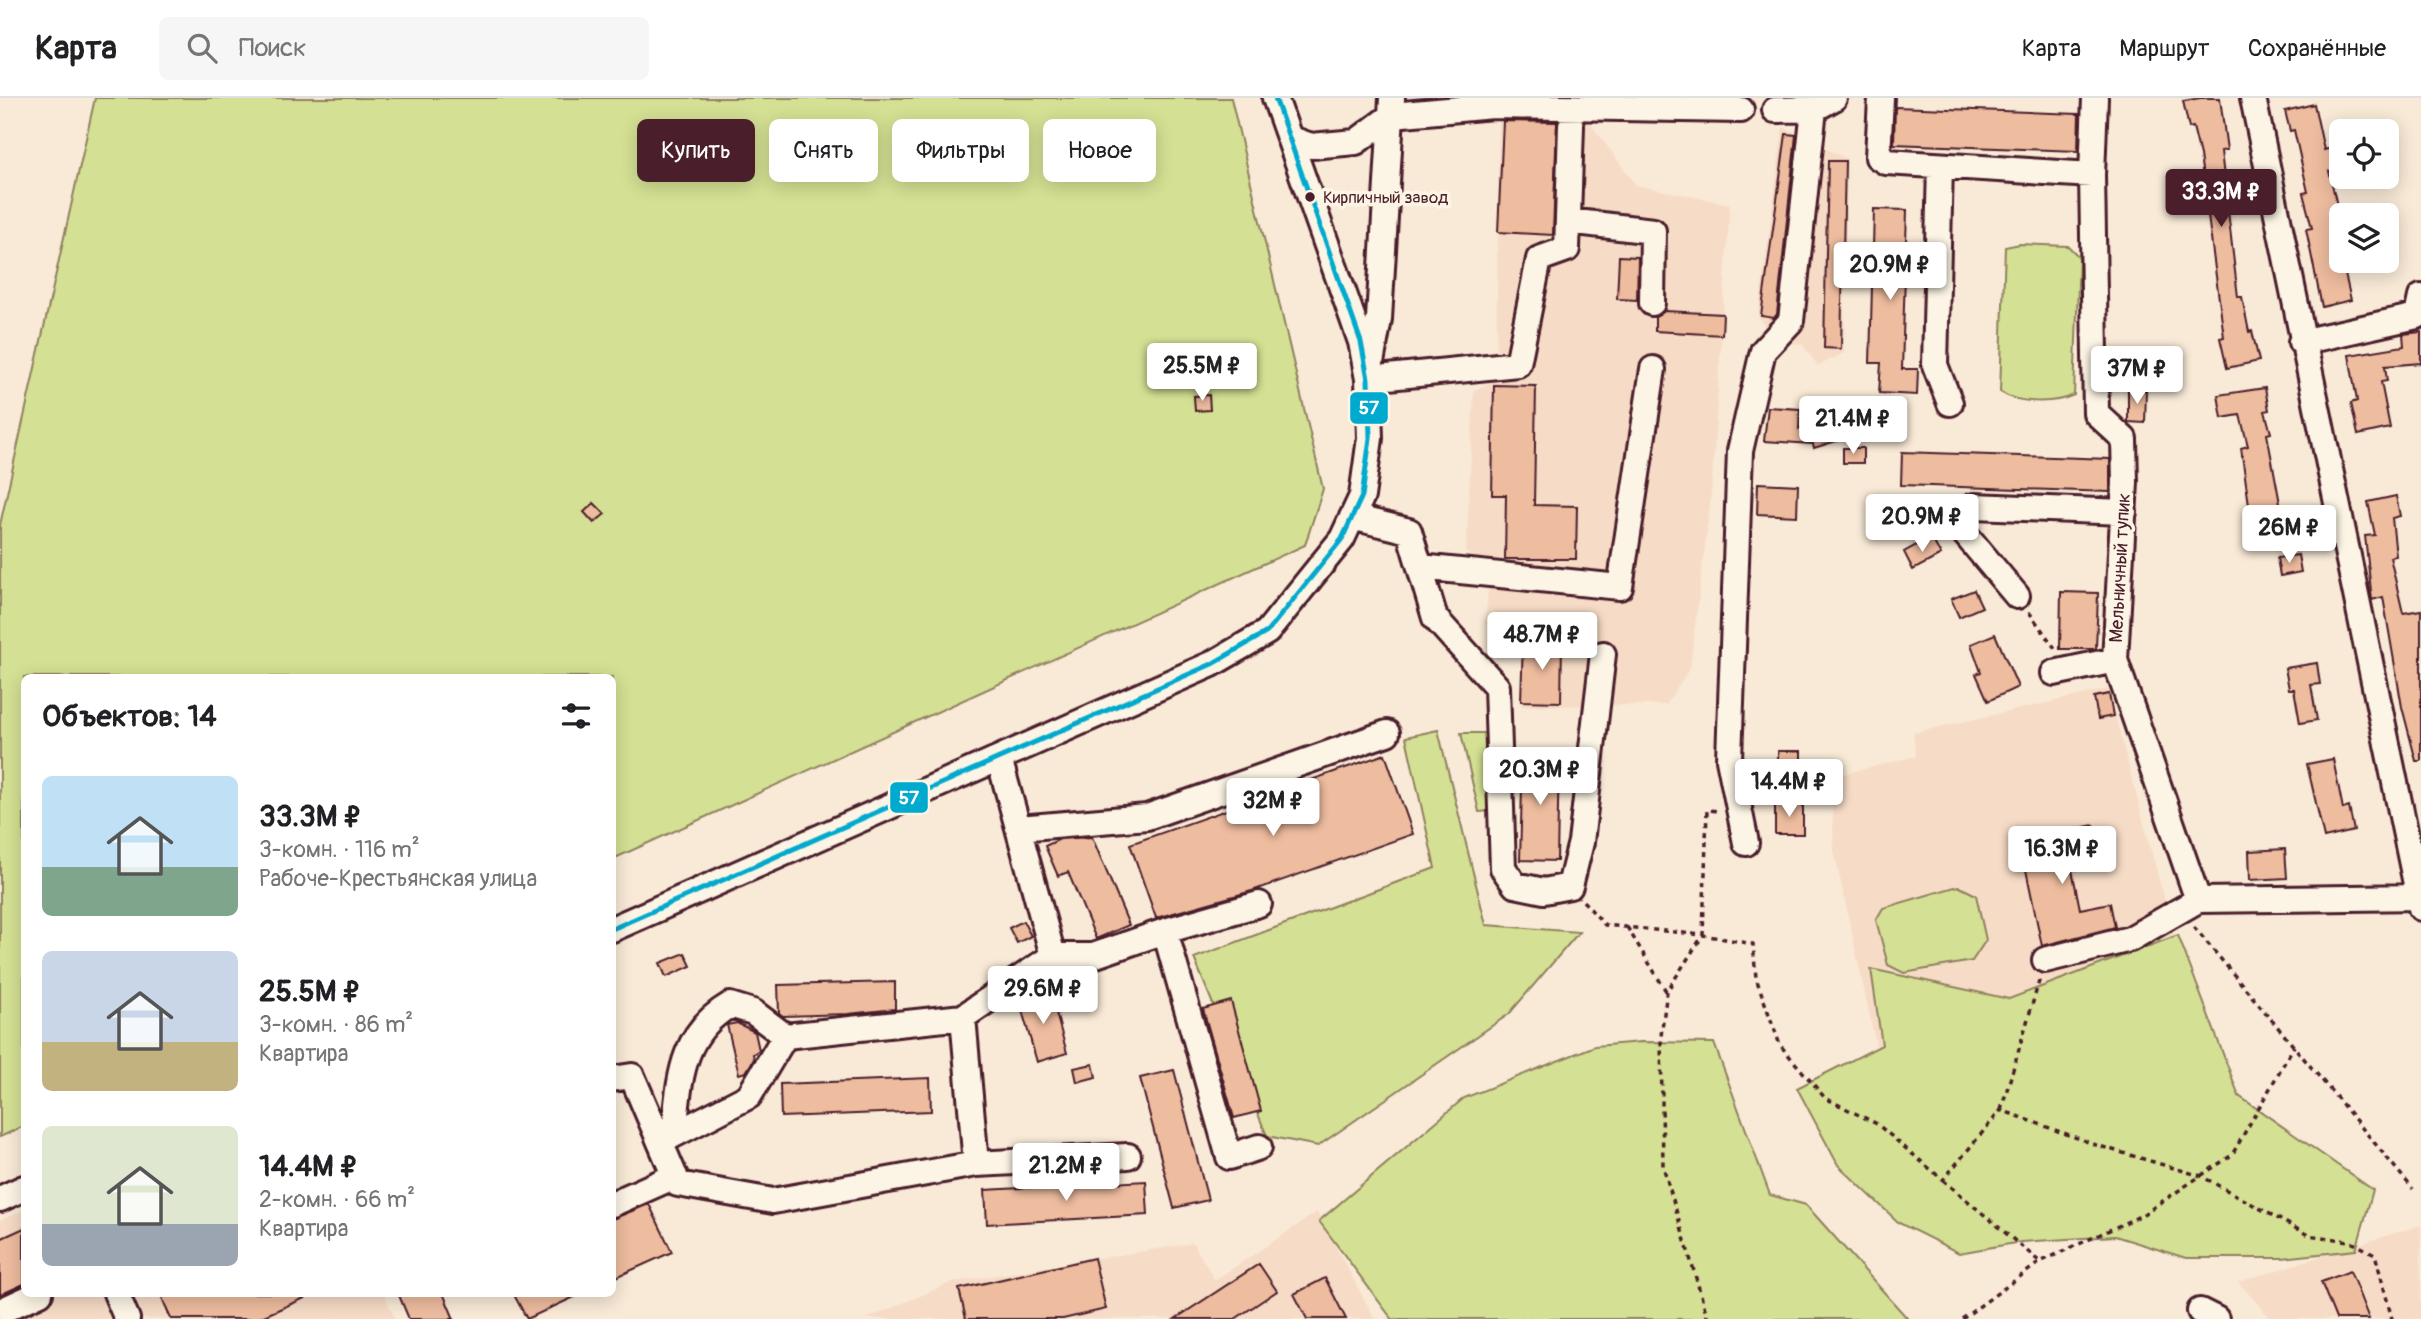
<!DOCTYPE html>
<html lang="ru">
<meta charset="utf-8">
<style>
body{margin:0;font-family:Pangolin,sans-serif;background:#f6f6f6;color:#202124;height:100vh;display:flex;flex-direction:column;font-size:26px;white-space:nowrap}
*{box-sizing:border-box;margin:0}
p{font-size:23px;color:#757577}
.icon{flex:none;width:38px;height:38px;fill:none;stroke:currentColor;stroke-width:2;stroke-linecap:round;stroke-linejoin:round}
.map{position:relative;flex:1;overflow:hidden}
.drawer{position:absolute;left:21px;top:576px;width:595px;height:623px;display:flex;flex-direction:column;background:#fff;border-radius:10px;box-shadow:0 4px 18px #0003}
.drawer>*{flex:none}
.guide{position:absolute;left:637px;top:21px;width:665px;height:63px;display:flex;gap:14px}
.controls{position:absolute;left:2329px;top:21px;display:grid;gap:14px}
.controls a{display:grid;place-items:center;width:70px;height:70px;border-radius:10px;background:#fff;box-shadow:0 4px 18px #0003;font-size:35px}
.price{position:absolute;translate:-50% -60px;padding:0 16px;border-radius:7px;background:#fff;color:#222;font-size:23px;line-height:46px;filter:drop-shadow(0 2px 4px #0008)}
.price::after{content:'';position:absolute;left:50%;top:42px;width:21px;height:16px;margin-left:-10px;background:inherit;clip-path:polygon(0 0,100% 0,50% 100%)}
.price.active{background:#4a1f2b;color:#fff}
ul{padding:0;list-style:none}
li{display:flex;align-items:center;gap:21px;height:175px;padding:0 21px}
li span{display:grid;place-items:center;flex:none;width:196px;height:140px;border-radius:10px;color:#555}
li>.icon{margin-inline-start:auto}
span .icon{width:84px;height:84px;fill:#fffc;stroke-width:1}
li b{font-size:30px}
h2{display:flex;justify-content:space-between;align-items:center;height:84px;padding:0 21px;font-size:30px}
.tag{padding:0 24px;border-radius:10px;background:#fff;box-shadow:0 4px 18px #0003;font-size:24px;line-height:63px}
.tag.active{background:#4a1f2b;color:#fff}
header{display:flex;align-items:center;gap:42px;box-sizing:border-box;height:98px;padding:0 35px;background:#fff;border-bottom:2px solid #e0e0e0}
header strong{font-size:33px}
nav{display:flex;gap:38px;margin-inline-start:auto;font-size:24px}
.search{width:490px;height:63px;background:#f6f6f6;display:flex;align-items:center;gap:18px;box-sizing:border-box;padding:0 24px;border-radius:10px;color:#757577;font-size:26px}
.map>svg:first-child{display:block}
.built{fill:#f6dcc6}
.green{fill:#d4e093;stroke:#8f805f;stroke-width:2}
.building{fill:#eebc9f;stroke:#4a1f2b;stroke-width:2}
.lines{fill:none;stroke-linecap:round;stroke-linejoin:round}
.minor-casing{stroke:#4a1f2b;stroke-width:30}
.path{stroke:#4a1f2b;stroke-width:3.5;stroke-dasharray:5 5;stroke-linecap:butt}
.minor{stroke:#fcf5e5;stroke-width:24}
.bus-1-casing{stroke:#fcf5e5;stroke-width:10}
.bus-1{stroke:#00a9ce;stroke-width:5}
.bus-dot{fill:#4a1f2b;stroke:#fcf5e5;stroke-width:2.5}
.labels{text-anchor:middle;dominant-baseline:central;stroke-width:7;stroke-linejoin:round;paint-order:stroke}
.bus-label{font-size:17px;fill:#4a1f2b;stroke:#fcf5e5;text-anchor:start}
.street-label{font-size:19px;fill:#4a1f2b;stroke:#fcf5e5}
.line-badge{stroke:#fcf5e5;stroke-width:2.5}
.badge-label{font-size:19px;text-anchor:middle;font-weight:bold;fill:#fff}
</style>
<header>
<strong>Карта</strong>
<div class="search"><svg class="icon" aria-label="search" viewBox="0 0 24 24"><circle cx="10" cy="10" r="6"/><path d="M15 15l6 6"/></svg>Поиск</div>
<nav><a>Карта</a><a>Маршрут</a><a>Сохранённые</a></nav>
</header>
<div class="map">
<svg width="2421" height="1221" viewBox="0 0 2421 1221">
<rect width="100%" height="100%" fill="#f9ead7"/>
<filter id="ink" filterUnits="userSpaceOnUse"><feTurbulence type="fractalNoise" baseFrequency=".0143" numOctaves="2"/><feDisplacementMap in="SourceGraphic" scale="14" xChannelSelector="R" yChannelSelector="G"/><feConvolveMatrix kernelMatrix="1 2 1 2 8 2 1 2 1" color-interpolation-filters="sRGB"/></filter>
<g filter="url(#ink)">
<path class="built" d="M 1499,11 L 1583,15 L 1636,87 L 1730,106 L 1711,399 L 1690,570 L 1666,607 L 1521,608 L 1522,541 L 1510,540 L 1510,528 L 1485,527 L 1488,491 L 1477,484 L 1480,463 L 1466,455 L 1474,292 L 1496,282 Z
M 1783,29 L 1847,61 L 1844,255 L 1818,268 L 1802,246 L 1775,244 L 1758,219 Z
M 2108,591 L 2206,957 L 1896,1040 L 1834,753 L 1831,679 L 1916,658 L 1913,635 Z
M 24,1112 L 24,1195 L 384,1195 L 395,1221 L 0,1221 L 0,1122 Z
M 1317,1114 L 1375,1221 L 865,1221 L 953,1184 L 1193,1145 L 1215,1182 Z
M 2421,1127 L 2421,1220 L 2418,1221 L 2271,1221 L 2238,1184 Z"/>
<path class="green" d="M 95,0 L 1231,0 L 1323,391 L 1305,447 L 613,761 L 612,579 L 24,579 L 24,1028 L 0,1039 L 0,427 Z
M 2020,146 L 2068,148 L 2079,159 L 2074,297 C 2054,306 2018,306 2000,294 L 2005,149 Z
M 1438,632 L 1486,827 L 1579,834 L 1509,916 L 1318,1048 L 1267,1038 L 1194,860 L 1435,770 L 1406,639 Z
M 1461,635 L 1489,635 L 1491,713 L 1479,714 Z
M 1958,788 L 1976,797 L 1986,842 L 1972,863 L 1904,875 L 1888,867 L 1876,822 L 1883,810 Z
M 2178,837 L 2239,998 L 2373,1092 L 2356,1152 L 2282,1160 L 2186,1160 L 2115,1138 L 2021,1144 L 1959,1155 L 1899,1125 L 1838,1067 L 1797,990 L 1882,947 L 1871,871 L 2009,901 Z
M 1641,944 L 1714,945 L 1770,1097 L 1806,1107 L 1908,1221 L 1392,1221 L 1319,1123 L 1464,1000 L 1595,948 Z"/>
<path class="building" d="M 2200,0 L 2220,0 L 2227,52 L 2221,53 L 2238,199 L 2242,199 L 2249,234 L 2252,233 L 2259,263 L 2227,270 L 2220,240 L 2224,239 L 2200,57 L 2193,29 L 2189,30 L 2183,3 Z
M 2314,6 L 2324,52 L 2332,50 L 2337,72 L 2329,73 L 2342,129 L 2342,145 L 2338,146 L 2351,202 L 2322,209 L 2306,131 L 2312,130 L 2303,95 L 2308,94 L 2294,32 L 2290,33 L 2285,13 Z
M 1895,9 L 2079,16 L 2078,53 L 1894,46 Z
M 1503,23 L 1557,24 L 1553,137 L 1498,134 Z
M 1786,36 L 1796,37 L 1777,216 L 1774,220 L 1761,218 Z
M 1828,63 L 1845,63 L 1841,251 L 1824,250 Z
M 1874,111 L 1907,112 L 1902,271 L 1918,271 L 1917,297 L 1879,295 L 1881,265 L 1870,265 Z
M 1619,158 L 1638,159 L 1637,202 L 1617,201 Z
M 1665,213 L 1723,216 L 1722,237 L 1655,233 L 1655,219 Z
M 2421,234 L 2421,265 L 2385,268 L 2387,283 L 2381,284 L 2390,330 L 2358,337 L 2351,305 L 2357,303 L 2349,257 L 2404,248 L 2403,236 Z
M 1494,287 L 1536,288 L 1534,407 L 1577,408 L 1576,461 L 1505,461 L 1506,397 L 1492,397 Z
M 2265,290 L 2269,312 L 2265,313 L 2271,335 L 2267,336 L 2282,416 L 2251,421 L 2241,350 L 2248,348 L 2240,317 L 2222,320 L 2218,297 Z
M 2128,291 L 2146,292 L 2145,325 L 2128,324 Z
M 1209,297 L 1210,312 L 1195,313 L 1194,298 Z
M 1768,309 L 1800,311 L 1799,331 L 1842,317 L 1849,339 L 1814,350 L 1813,346 L 1764,343 Z
M 1843,350 L 1863,350 L 1863,365 L 1843,365 Z
M 1902,354 L 2110,361 L 2110,394 L 1901,387 Z
M 1758,385 L 1798,387 L 1797,418 L 1757,416 Z
M 2396,398 L 2400,418 L 2392,420 L 2396,458 L 2390,459 L 2403,515 L 2421,512 L 2421,663 L 2416,663 L 2402,609 L 2383,499 L 2372,502 L 2365,438 L 2375,437 L 2368,404 Z
M 594,405 L 605,416 L 594,425 L 584,414 Z
M 1931,439 L 1941,457 L 1913,472 L 1904,454 Z
M 2298,457 L 2301,474 L 2280,478 L 2277,460 Z
M 1974,492 L 1982,509 L 1959,519 L 1951,501 Z
M 2061,494 L 2098,495 L 2096,551 L 2060,551 Z
M 1995,536 L 2018,589 L 1988,603 L 1976,576 L 1981,574 L 1971,546 Z
M 1523,543 L 1562,544 L 1561,604 L 1521,603 Z
M 2317,565 L 2320,586 L 2311,587 L 2317,622 L 2300,625 L 2294,591 L 2289,591 L 2285,570 Z
M 2109,596 L 2113,618 L 2098,621 L 2094,599 Z
M 1778,653 L 1801,653 L 1801,673 L 1778,672 Z
M 1523,654 L 1559,655 L 1557,763 L 1520,762 Z
M 1385,656 L 1413,736 L 1252,793 L 1156,820 L 1130,746 Z
M 2333,661 L 2343,711 L 2349,709 L 2354,733 L 2324,740 L 2307,666 Z
M 1775,706 L 1803,706 L 1803,736 L 1775,736 Z
M 2094,727 L 2100,756 L 2070,762 L 2080,811 L 2110,805 L 2115,829 L 2042,848 L 2020,743 Z
M 1092,739 L 1129,827 L 1096,841 L 1068,774 L 1058,778 L 1045,748 L 1060,741 Z
M 2285,751 L 2287,780 L 2250,782 L 2249,753 Z
M 1023,823 L 1031,838 L 1017,845 L 1009,830 Z
M 685,855 L 691,868 L 666,879 L 660,865 Z
M 895,884 L 895,911 L 848,916 L 783,918 L 779,915 L 778,887 Z
M 1050,893 L 1067,955 L 1037,964 L 1019,902 Z
M 1231,903 L 1261,1013 L 1234,1020 L 1203,911 Z
M 737,925 L 755,934 L 759,952 L 753,956 L 754,961 L 746,974 L 739,976 L 727,927 Z
M 1093,966 L 1096,979 L 1077,984 L 1074,970 Z
M 1174,972 L 1208,1102 L 1174,1110 L 1140,980 Z
M 930,980 L 931,1013 L 781,1019 L 780,986 Z
M 1146,1083 L 1148,1117 L 987,1126 L 985,1092 Z
M 649,1106 L 672,1154 L 612,1181 L 612,1121 Z
M 24,1130 L 24,1186 L 0,1197 L 0,1141 Z
M 1094,1160 L 1106,1211 L 1063,1221 L 966,1221 L 959,1191 Z
M 1259,1166 L 1277,1193 L 1235,1221 L 1175,1221 Z
M 2350,1173 L 2369,1221 L 2336,1221 L 2321,1184 Z
M 1325,1180 L 1346,1221 L 1307,1221 L 1294,1196 Z
M 160,1195 L 316,1195 L 257,1221 L 171,1221 Z
M 398,1195 L 443,1195 L 454,1221 L 409,1221 Z
M 513,1195 L 583,1195 L 527,1221 Z"/>
<g class="lines">
<g class="minor-casing">
<path id="minor" d="M 1392,0 L 1379,221 L 1368,281 L 1518,266 L 1539,161 L 1567,151 L 1571,28
M 1881,0 L 1878,59 L 1886,64 L 2092,77
M 2095,0 L 2092,77 L 2096,315 L 2124,341 L 2125,384 L 2115,562 L 2198,802 L 2421,799
M 2253,0 L 2421,810
M 1775,12 L 1814,11
M 1289,40 L 1311,48 L 1356,44 L 1392,17 L 1493,8 L 1741,12
M 1940,68 L 1935,267 L 1950,305
M 1568,123 L 1653,133 L 1652,205
M 2301,244 L 2417,218 L 2421,199
M 1352,419 L 1409,433 L 1435,520 L 1497,589 L 1503,770 L 1515,787 L 1544,793 L 1570,788 L 1581,744 L 1603,556
M 1420,469 L 1620,489 L 1653,271
M 2017,498 L 1961,431 L 1962,414 L 1974,408 L 2124,414
M 2054,575 L 2115,562
M 1019,730 L 1147,719 L 1387,635
M 1746,745 L 1729,661 L 1740,353 L 1763,253 L 1791,223 L 1814,11 L 1834,0
M 612,831 L 1212,566 L 1267,534 L 1342,441 L 1362,398 L 1370,340 L 1368,281 L 1361,244 L 1275,0
M 1165,833 L 1229,1059 L 1259,1049
M 1053,858 L 1093,858 L 1165,833 L 1259,806
M 2045,862 L 2130,841 L 2198,802
M 612,981 L 632,978 L 678,1086 L 773,1103 L 976,1066 L 963,919 L 1053,858 L 999,660
M 674,1034 C 680,982 680,936 730,907 L 753,914 L 785,938
M 660,1044 L 749,998 L 785,938 L 963,919
M 976,1066 L 1128,1058
M 0,1101 L 24,1090
M 612,1106 L 675,1078
M 116,1195 L 127,1221
M 5,1211 L 40,1195
M 2200,1213 L 2216,1221"/>
</g>
<path class="path" d="M 2029,514 L 2057,553
M 1583,803 L 1605,827 L 1703,837 L 1707,712 L 1720,713
M 1627,829 L 1666,893
M 2194,829 L 2413,1091
M 2001,1012 L 2040,880
M 1943,1082 L 2040,1164
M 1708,1221 L 1663,1068 L 1661,938 L 1667,893 L 1703,837 L 1753,846 L 1756,880 L 1780,947 L 1825,1000 L 1877,1026 L 1943,1082 L 2001,1012 L 2096,1047 L 2201,1078 L 2308,1137 L 2349,1143 L 2375,1156 L 2392,1221
M 1962,1221 L 2040,1164 L 2142,1117 L 2232,1057 L 2294,948"/>
<use href="#minor" class="minor"/>
<g class="bus-1-casing">
<path id="bus-1" d="M 612,831 L 1212,566 L 1267,534 L 1342,441 L 1362,398 L 1370,340 L 1368,281 L 1361,244 L 1275,0"/>
</g>
<use href="#bus-1" class="bus-1"/>
</g>
</g>
<circle class="bus-dot" cx="1310" cy="99" r="6"/>
<g class="labels">
<g class="bus-label">
<text x="1323" y="99">Кирпичный завод</text>
</g>
<g class="street-label">
<text transform="translate(2120 470) rotate(-87)">Мельничный тупик</text>
</g>
</g>
<g class="line-badge">
<rect x="1349" y="293" width="40" height="34" rx="7" fill="#00a9ce"/>
<rect x="889" y="683" width="40" height="33" rx="7" fill="#00a9ce"/>
</g>
<g class="badge-label">
<text x="1369" y="316">57</text>
<text x="909" y="706">57</text>
</g>
</svg>
<div class="controls">
<a><svg class="icon" aria-label="locate" viewBox="0 0 24 24"><circle cx="12" cy="12" r="6"/><path d="M12 2v4M12 18v4M2 12h4M18 12h4"/></svg></a>
<a><svg class="icon" aria-label="layers" viewBox="0 0 24 24"><path d="M12 4l9 5-9 5-9-5zM3 14l9 5 9-5"/></svg></a>
</div>
<b class="price active" style="left:2221px;top:131px">33.3M ₽</b>
<b class="price" style="left:1890px;top:204px">20.9M ₽</b>
<b class="price" style="left:1202px;top:305px">25.5M ₽</b>
<b class="price" style="left:2137px;top:308px">37M ₽</b>
<b class="price" style="left:1853px;top:358px">21.4M ₽</b>
<b class="price" style="left:1922px;top:456px">20.9M ₽</b>
<b class="price" style="left:2289px;top:467px">26M ₽</b>
<b class="price" style="left:1542px;top:574px">48.7M ₽</b>
<b class="price" style="left:1540px;top:709px">20.3M ₽</b>
<b class="price" style="left:1789px;top:721px">14.4M ₽</b>
<b class="price" style="left:1273px;top:740px">32M ₽</b>
<b class="price" style="left:2062px;top:788px">16.3M ₽</b>
<b class="price" style="left:1043px;top:928px">29.6M ₽</b>
<b class="price" style="left:1066px;top:1105px">21.2M ₽</b>
<div class="guide">
<a class="tag active">Купить</a>
<a class="tag">Снять</a>
<a class="tag">Фильтры</a>
<a class="tag">Новое</a>
</div>
<section class="drawer">
<h2>Объектов: 14<svg class="icon" aria-label="filters" viewBox="0 0 24 24"><path d="M4 7h16M4 17h16"/><circle cx="9" cy="7" r="2"/><circle cx="15" cy="17" r="2"/></svg></h2>
<ul>
<li><span style="background:linear-gradient(#bfe0f5 65%,#7fa58c 0)"><svg class="icon" aria-label="home" viewBox="0 0 24 24"><path d="M3 11l9-7 9 7M6 9v11h12V9"/></svg></span><div><b>33.3M ₽</b><p>3-комн. · 116 m²</p><p>Рабоче-Крестьянская улица</p></div></li>
<li><span style="background:linear-gradient(#c9d6e8 65%,#c2b280 0)"><svg class="icon" aria-label="home" viewBox="0 0 24 24"><path d="M3 11l9-7 9 7M6 9v11h12V9"/></svg></span><div><b>25.5M ₽</b><p>3-комн. · 86 m²</p><p>Квартира</p></div></li>
<li><span style="background:linear-gradient(#dfe7d0 70%,#9aa5b1 0)"><svg class="icon" aria-label="home" viewBox="0 0 24 24"><path d="M3 11l9-7 9 7M6 9v11h12V9"/></svg></span><div><b>14.4M ₽</b><p>2-комн. · 66 m²</p><p>Квартира</p></div></li>
</ul>
</section>
</div>
